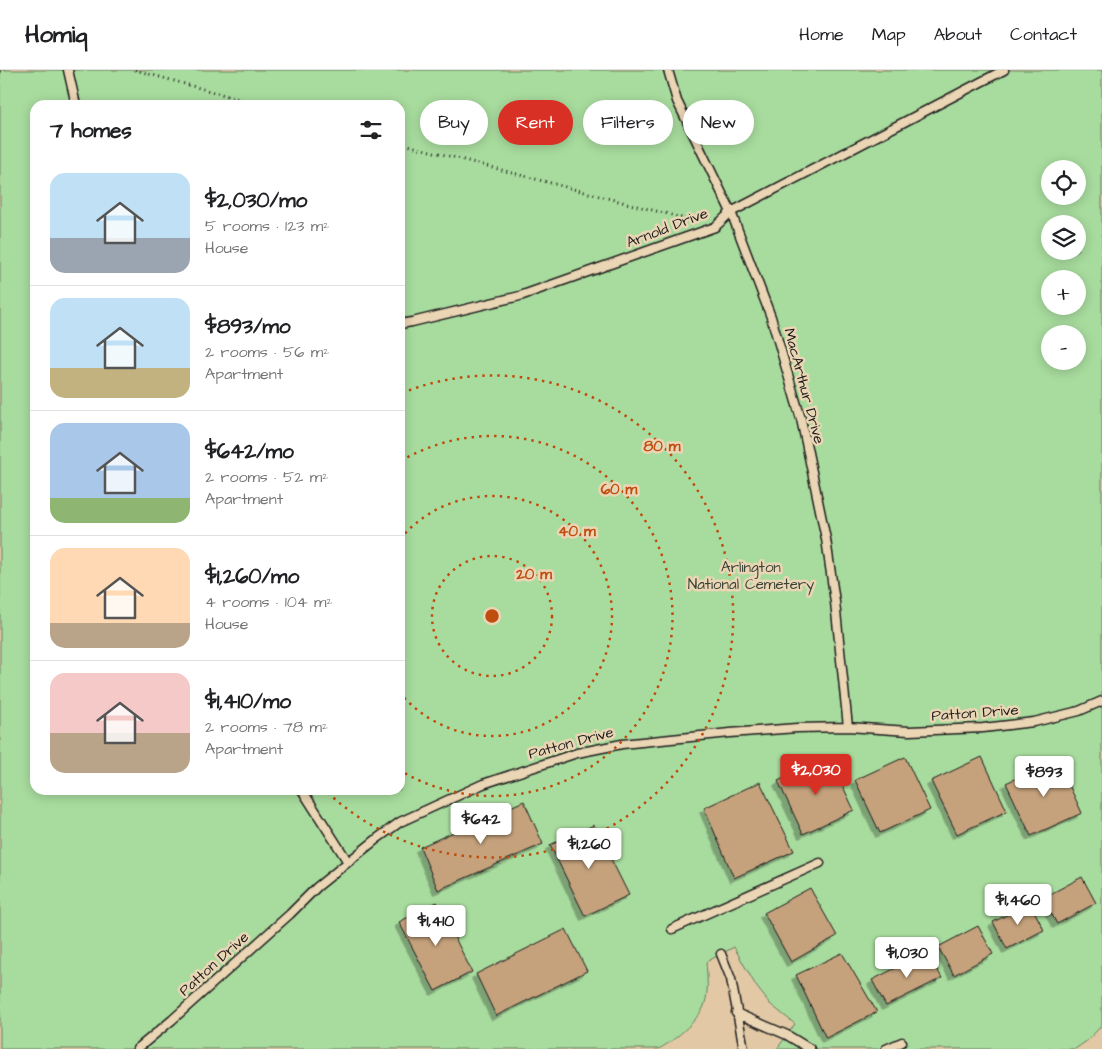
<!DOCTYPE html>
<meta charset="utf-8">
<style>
body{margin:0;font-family:"Architects Daughter",sans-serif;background:#f6f6f6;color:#202124;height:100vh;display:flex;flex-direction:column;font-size:19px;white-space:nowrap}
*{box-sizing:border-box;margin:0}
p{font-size:16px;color:#757577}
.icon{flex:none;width:28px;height:28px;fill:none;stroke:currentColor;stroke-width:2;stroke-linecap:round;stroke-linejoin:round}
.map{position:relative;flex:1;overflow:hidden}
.panel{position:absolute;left:30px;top:30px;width:375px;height:695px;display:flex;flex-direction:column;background:#fff;border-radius:15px;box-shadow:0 2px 12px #0003}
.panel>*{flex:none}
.guide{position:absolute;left:420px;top:30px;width:475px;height:45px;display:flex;gap:10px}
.tools{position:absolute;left:1041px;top:90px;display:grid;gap:10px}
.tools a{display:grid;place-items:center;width:45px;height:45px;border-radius:50%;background:#fff;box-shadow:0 2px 12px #0003;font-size:25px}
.price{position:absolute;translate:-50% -42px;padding:0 11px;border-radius:5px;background:#fff;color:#222;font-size:16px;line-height:32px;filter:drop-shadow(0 1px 2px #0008)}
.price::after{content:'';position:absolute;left:50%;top:30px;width:15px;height:11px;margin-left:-8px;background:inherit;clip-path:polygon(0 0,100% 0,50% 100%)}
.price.current{background:#d93025;color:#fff}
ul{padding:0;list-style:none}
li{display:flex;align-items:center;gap:15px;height:125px;padding:0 20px}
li+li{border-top:1px solid #e0e0e0}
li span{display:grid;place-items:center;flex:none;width:140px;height:100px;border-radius:15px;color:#555}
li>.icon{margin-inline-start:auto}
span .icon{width:60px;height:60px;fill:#fffc;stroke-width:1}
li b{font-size:21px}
h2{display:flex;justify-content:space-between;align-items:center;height:60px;padding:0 20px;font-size:21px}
.chip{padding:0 18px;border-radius:22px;background:#fff;box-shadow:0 2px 12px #0003;font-size:18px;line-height:45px}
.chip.current{background:#d93025;color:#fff}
header{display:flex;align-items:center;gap:30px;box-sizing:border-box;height:70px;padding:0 25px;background:#fff;border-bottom:1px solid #e0e0e0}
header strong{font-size:24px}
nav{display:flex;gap:28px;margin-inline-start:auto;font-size:18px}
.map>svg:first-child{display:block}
.green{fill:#a8dc9e;stroke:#627c5d;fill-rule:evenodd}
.building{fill:#c5a27c;stroke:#1c1c1c;filter:url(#shadow)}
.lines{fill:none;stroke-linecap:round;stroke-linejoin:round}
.service-casing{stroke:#1c1c1c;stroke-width:11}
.path{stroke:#1c1c1c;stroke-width:3;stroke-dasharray:1 4;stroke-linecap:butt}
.service{stroke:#ead5b4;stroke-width:8}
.ring{fill:none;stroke:#bf4d0f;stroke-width:2.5;stroke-dasharray:2.5 5}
.labels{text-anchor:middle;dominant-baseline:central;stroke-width:5;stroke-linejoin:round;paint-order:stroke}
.street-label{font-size:15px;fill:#1c1c1c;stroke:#ead5b4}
.park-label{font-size:15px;fill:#384236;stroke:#ead5b4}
.centre{fill:#bf4d0f;stroke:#ead5b4;stroke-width:2.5}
.ring-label{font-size:15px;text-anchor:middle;font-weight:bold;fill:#bf4d0f;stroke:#ead5b4;stroke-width:5;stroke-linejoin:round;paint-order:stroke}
</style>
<header>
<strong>Homiq</strong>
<nav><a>Home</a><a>Map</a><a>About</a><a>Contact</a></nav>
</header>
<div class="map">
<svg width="1102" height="979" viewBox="0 0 1102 979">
<defs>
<filter id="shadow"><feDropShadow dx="-4.5" dy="4.5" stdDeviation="0" flood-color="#0004"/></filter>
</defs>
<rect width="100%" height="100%" fill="#e2c8a5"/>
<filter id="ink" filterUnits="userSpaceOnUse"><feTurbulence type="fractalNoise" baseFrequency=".02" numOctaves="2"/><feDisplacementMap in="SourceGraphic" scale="10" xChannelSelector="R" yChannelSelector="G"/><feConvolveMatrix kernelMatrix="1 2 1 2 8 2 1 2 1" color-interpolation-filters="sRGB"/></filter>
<g filter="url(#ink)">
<path class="green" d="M 0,0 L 1102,0 L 1102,955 L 1088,970 L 1075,979 L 777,979 L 795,954 L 770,934 L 756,916 L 734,877 L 706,892 C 707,906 709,923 704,936 C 699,949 671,974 658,979 L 0,979 ZM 35,35 L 400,35 L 400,720 L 35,720 ZM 1050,99 L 1078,99 L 1078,126 L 1050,126 ZM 1050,154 L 1078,154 L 1078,181 L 1050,181 ZM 1050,209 L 1078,209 L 1078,236 L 1050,236 ZM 1050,264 L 1078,264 L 1078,291 L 1050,291 Z"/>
<path class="building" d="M 829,687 L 854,740 L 803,764 L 778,711 Z
M 905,687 L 930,740 L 880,763 L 855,710 Z
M 982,687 L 1007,741 L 957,764 L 931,711 Z
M 1057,689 L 1082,743 L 1031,766 L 1006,713 Z
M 760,712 L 794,781 L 734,808 L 704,738 Z
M 524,731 L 543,774 L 438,820 L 420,777 Z
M 594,755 L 629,825 L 585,846 L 550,775 Z
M 1082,807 L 1096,833 L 1057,854 L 1043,828 Z
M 810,818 L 837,866 L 791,892 L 764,843 Z
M 437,832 L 472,902 L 435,921 L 399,852 Z
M 1030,833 L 1044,860 L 1007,879 L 993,852 Z
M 978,856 L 993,884 L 954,905 L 938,877 Z
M 566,859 L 587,901 L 496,946 L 476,904 Z
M 927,882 L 942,908 L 886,936 L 872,910 Z
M 842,883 L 877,942 L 826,968 L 796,905 Z"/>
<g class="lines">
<g class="service-casing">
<path id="service" d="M 68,0 L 76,35
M 668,0 L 677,31 L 731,142 L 771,247 L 801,349 L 826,469 L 835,532 L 848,657
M 400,254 L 412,252 L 520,226 L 715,157 L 731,142 L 1004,0
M 302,720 L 348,792
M 672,859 L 820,793
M 721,884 L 731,909 L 744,979
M 736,943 L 787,965 L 810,979
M 137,979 L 172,950 L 290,844 L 317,817 L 378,768 L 400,752 L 483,714 L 577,683 L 622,674 L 730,663 L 797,658 L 848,657 L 909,661 L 983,658 L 1034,652 L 1079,641 L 1102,631
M 886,979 L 902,972"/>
</g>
<path class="path" d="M 135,0 L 260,35
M 0,2 L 5,0
M 400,73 L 690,150"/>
<use href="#service" class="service"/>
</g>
</g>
<g class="ring">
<circle cx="492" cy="546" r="60"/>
<path d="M400 469A120 120 0 1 1 400 623"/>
<path d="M401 391A180 180 0 1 1 401 701"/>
<path d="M402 323A241 241 0 1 1 326 721"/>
</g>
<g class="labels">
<g class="street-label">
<text transform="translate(667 158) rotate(-21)">Arnold Drive</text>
<text transform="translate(804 316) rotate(75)">MacArthur Drive</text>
<text transform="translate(975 643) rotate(-4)">Patton Drive</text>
<text transform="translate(571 673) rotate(-15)">Patton Drive</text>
<text transform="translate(214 894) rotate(-42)">Patton Drive</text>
</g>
<g class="park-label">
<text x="751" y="497">Arlington<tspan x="751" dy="17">National Cemetery</tspan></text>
</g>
</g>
<circle cx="492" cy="546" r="8" class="centre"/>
<g class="ring-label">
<text x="662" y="381">80 m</text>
<text x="619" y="424">60 m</text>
<text x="577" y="466">40 m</text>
<text x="534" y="509">20 m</text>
</g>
</svg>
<div class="tools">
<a><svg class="icon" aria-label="locate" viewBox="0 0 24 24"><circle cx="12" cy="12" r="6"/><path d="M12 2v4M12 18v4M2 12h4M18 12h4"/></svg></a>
<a><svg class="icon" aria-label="layers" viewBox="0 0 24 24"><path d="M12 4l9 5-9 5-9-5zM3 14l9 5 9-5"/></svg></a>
<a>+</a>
<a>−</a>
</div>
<b class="price current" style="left:816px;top:726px">$2,030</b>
<b class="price" style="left:1044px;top:728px">$893</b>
<b class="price" style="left:481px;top:775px">$642</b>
<b class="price" style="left:589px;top:800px">$1,260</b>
<b class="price" style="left:1018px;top:856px">$1,460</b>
<b class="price" style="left:436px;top:877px">$1,410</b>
<b class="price" style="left:907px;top:909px">$1,030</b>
<div class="guide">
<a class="chip">Buy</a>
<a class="chip current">Rent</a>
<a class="chip">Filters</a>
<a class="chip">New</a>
</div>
<section class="panel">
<h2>7 homes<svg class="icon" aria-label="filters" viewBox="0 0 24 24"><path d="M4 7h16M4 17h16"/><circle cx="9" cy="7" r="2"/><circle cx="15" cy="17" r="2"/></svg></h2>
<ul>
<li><span style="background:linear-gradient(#bfe0f5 65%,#9aa5b1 0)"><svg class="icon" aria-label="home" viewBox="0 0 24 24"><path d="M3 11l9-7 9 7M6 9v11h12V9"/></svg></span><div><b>$2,030/mo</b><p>5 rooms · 123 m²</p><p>House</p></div></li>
<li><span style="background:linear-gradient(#bfe0f5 70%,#c2b280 0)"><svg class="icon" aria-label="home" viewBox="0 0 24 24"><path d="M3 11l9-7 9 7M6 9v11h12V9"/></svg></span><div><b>$893/mo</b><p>2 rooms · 56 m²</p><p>Apartment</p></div></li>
<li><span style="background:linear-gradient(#a9c7e8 75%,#8fb573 0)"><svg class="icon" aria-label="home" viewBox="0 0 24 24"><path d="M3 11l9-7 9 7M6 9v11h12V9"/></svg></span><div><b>$642/mo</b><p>2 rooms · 52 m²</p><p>Apartment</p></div></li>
<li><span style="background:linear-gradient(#ffd9b3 75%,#b9a48a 0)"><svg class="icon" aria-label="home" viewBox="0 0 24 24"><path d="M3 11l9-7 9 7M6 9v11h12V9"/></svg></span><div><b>$1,260/mo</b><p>4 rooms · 104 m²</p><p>House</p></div></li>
<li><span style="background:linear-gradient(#f6c9c9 60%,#b9a48a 0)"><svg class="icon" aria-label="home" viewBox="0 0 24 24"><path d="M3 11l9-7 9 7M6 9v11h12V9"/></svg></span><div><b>$1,410/mo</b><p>2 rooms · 78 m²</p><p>Apartment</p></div></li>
</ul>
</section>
</div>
